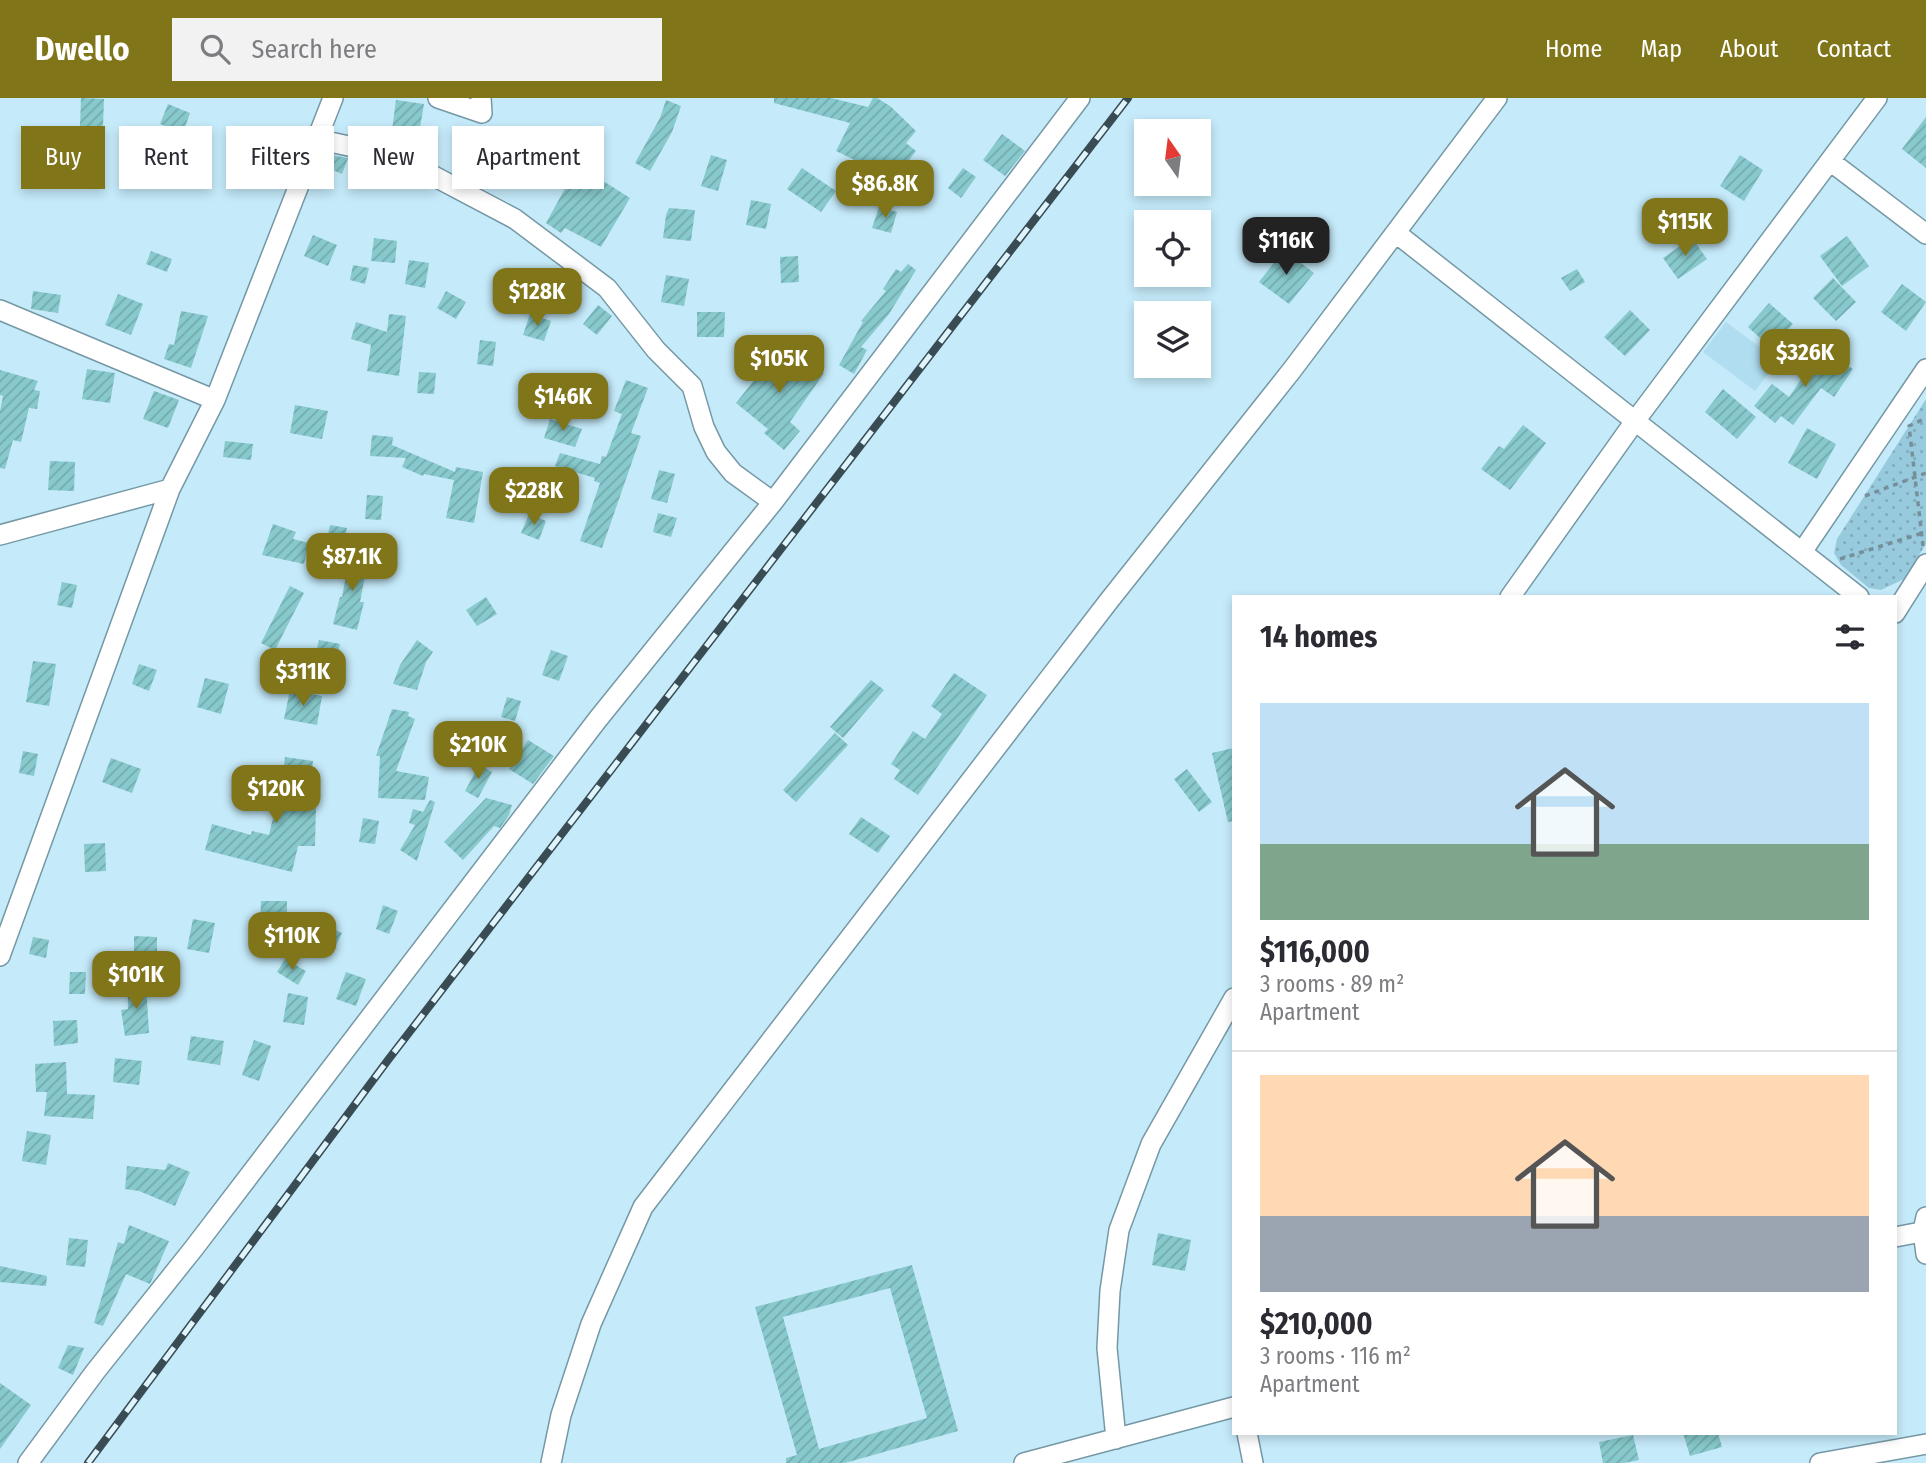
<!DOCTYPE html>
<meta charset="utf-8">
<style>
body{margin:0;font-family:"Fira Sans Condensed",sans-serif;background:#f2f2f3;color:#2b2b33;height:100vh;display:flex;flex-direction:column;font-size:26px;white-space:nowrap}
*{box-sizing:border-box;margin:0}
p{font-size:23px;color:#7c7c81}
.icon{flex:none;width:38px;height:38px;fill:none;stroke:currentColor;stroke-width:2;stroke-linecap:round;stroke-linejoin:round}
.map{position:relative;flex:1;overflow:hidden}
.side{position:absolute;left:1232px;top:497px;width:665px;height:840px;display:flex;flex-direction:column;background:#fff;border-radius:0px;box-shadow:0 4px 10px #0003}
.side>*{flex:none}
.top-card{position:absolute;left:21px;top:28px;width:665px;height:63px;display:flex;gap:14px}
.needle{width:46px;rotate:346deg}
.tools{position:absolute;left:1134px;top:21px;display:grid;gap:14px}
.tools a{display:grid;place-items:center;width:77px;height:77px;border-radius:0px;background:#fff;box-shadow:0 4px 10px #0003;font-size:35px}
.price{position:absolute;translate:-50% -60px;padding:0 16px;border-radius:14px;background:#817519;color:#fff;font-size:23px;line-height:46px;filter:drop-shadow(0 2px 4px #0008)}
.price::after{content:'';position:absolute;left:50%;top:42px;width:21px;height:16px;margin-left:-10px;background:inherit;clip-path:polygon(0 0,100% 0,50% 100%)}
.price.active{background:#222;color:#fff}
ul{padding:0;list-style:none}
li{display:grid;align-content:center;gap:14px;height:371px;padding:0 28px}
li+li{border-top:2px solid #e1e1e2}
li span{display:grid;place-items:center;height:217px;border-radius:0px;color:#555}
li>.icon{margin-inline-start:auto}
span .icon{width:126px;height:126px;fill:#fffc;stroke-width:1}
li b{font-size:30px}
h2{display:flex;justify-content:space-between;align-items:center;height:84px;padding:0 28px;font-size:30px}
.tag{padding:0 24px;border-radius:0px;background:#fff;box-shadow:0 4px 10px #0003;font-size:24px;line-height:63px}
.tag.active{background:#817519;color:#fff}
header{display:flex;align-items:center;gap:42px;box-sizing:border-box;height:98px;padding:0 35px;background:#817519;color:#fff}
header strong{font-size:33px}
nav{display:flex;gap:38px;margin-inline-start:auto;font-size:24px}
.search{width:490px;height:63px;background:#f2f2f3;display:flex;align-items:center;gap:18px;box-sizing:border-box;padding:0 24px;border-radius:0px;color:#7c7c81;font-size:26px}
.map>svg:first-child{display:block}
.built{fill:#b0def0}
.park{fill:url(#park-dots)}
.building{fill:url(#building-hatch);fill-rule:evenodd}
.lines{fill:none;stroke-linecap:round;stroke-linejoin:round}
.minor-casing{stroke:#7598a5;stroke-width:22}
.path{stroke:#76909b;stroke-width:3.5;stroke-dasharray:5 5;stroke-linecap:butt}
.minor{stroke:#fff;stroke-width:19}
.rail-casing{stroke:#394b53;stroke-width:8}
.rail{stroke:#dff5fd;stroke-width:5;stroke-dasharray:16;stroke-linecap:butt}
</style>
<header>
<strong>Dwello</strong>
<div class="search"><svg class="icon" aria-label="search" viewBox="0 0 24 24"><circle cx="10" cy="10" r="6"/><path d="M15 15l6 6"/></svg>Search here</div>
<nav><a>Home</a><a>Map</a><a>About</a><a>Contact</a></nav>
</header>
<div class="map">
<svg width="1926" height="1365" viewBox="0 0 1926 1365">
<defs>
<pattern id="park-dots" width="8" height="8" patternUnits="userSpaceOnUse" patternTransform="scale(1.75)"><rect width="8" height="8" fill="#98cadd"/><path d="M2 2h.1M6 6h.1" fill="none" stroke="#81acbd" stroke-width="1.8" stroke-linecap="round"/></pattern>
<pattern id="building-hatch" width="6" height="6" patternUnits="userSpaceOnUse" patternTransform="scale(1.75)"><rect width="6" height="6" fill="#87c9cc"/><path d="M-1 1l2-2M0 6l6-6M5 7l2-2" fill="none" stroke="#73abae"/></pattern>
</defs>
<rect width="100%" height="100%" fill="#c5eaf9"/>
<path class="built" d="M 1726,224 L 1778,263 L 1755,293 L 1703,254 Z"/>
<path class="park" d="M 1926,301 L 1926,446 L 1904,481 L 1881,492 L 1869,490 L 1841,467 L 1834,455 L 1837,441 Z"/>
<path class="building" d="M 81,0 L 104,1 L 103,29 L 80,28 Z
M 774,0 L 831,0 L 868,9 L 873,0 L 877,0 L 890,8 L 916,33 L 906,45 L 916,53 L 900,74 L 889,65 L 872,102 L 858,95 L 869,69 L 836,53 L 850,25 L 774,5 Z
M 396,2 L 424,6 L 419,36 L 392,32 Z
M 666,2 L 681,8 L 672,34 L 650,73 L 635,65 L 660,20 Z
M 168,6 L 190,15 L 183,35 L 160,26 Z
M 1926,19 L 1926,70 L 1902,51 Z
M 519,30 L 554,39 L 544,75 L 509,66 Z
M 1002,36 L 1025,53 L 1005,78 L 983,62 Z
M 187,37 L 212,53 L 192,84 L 168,68 Z
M 331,57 L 348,60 L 342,76 L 326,69 Z
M 711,57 L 727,62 L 718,93 L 701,88 Z
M 1740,57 L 1763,72 L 1744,103 L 1720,88 Z
M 578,67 L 630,100 L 601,149 L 565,130 L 561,135 L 546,125 Z
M 802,70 L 836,93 L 821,114 L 787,91 Z
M 963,70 L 976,79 L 961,100 L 948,90 Z
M 751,102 L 771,106 L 766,131 L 746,127 Z
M 879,109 L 897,114 L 891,135 L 872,130 Z
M 669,110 L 695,112 L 691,143 L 663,140 L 666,117 Z
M 313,137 L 337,147 L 328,168 L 304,158 Z
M 1847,138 L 1869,168 L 1842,188 L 1820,158 Z
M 374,140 L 397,143 L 395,165 L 371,163 Z
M 1692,140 L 1707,161 L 1678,181 L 1663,160 Z
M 1284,152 L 1314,175 L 1289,206 L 1259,184 Z
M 151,153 L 172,161 L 167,174 L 146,166 Z
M 798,158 L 799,184 L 781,185 L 780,159 Z
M 409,162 L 429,165 L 425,190 L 405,186 Z
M 908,166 L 916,172 L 889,216 L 861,249 L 867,252 L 854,276 L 839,267 L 863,224 L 861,223 L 886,193 L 883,191 L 896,171 L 901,174 Z
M 353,167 L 369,170 L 365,186 L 350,182 Z
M 1577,171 L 1585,184 L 1570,193 L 1561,180 Z
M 666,177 L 689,181 L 684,208 L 661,204 Z
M 1833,180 L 1856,204 L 1836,223 L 1813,200 Z
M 1902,186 L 1926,204 L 1906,233 L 1881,214 Z
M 33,193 L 61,197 L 58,215 L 31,211 Z
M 446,193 L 466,204 L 456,221 L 437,210 Z
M 118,196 L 143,206 L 131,237 L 105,227 Z
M 1769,205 L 1793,226 L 1771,250 L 1748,229 Z
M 598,207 L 612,218 L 597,237 L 583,226 Z
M 1630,212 L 1650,232 L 1625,258 L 1604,239 Z
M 181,213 L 208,218 L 191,270 L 164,261 L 169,246 L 174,247 Z
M 697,214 L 725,214 L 724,239 L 697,239 Z
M 389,216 L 406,218 L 399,278 L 367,273 L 371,247 L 351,241 L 356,224 L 387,234 Z
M 530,216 L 551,223 L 544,243 L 523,237 Z
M 480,242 L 496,244 L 493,268 L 477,266 Z
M 1822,251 L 1853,271 L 1834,299 L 1821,290 L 1793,327 L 1781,318 L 1775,325 L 1754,308 L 1772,286 L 1789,299 Z
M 763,252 L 796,260 L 801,264 L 801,273 L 824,275 L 790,324 L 800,333 L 784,352 L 764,335 L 768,331 L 736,305 L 755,281 Z
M 87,271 L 115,275 L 110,305 L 82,301 Z
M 0,272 L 38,283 L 34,292 L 40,293 L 37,311 L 29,310 L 21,344 L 13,342 L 5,371 L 0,370 L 0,313 L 3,298 L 0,297 Z
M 419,274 L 436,275 L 434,296 L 417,295 Z
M 626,282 L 648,290 L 631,335 L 641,338 L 602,450 L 580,443 L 600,385 L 594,383 L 595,380 L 555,368 L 560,355 L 600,366 L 602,358 L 606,359 L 622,316 L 614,313 Z
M 1723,291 L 1756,319 L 1737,341 L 1705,314 Z
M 154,293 L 179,302 L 168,330 L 143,321 Z
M 295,307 L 328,313 L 322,341 L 290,335 Z
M 550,321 L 582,331 L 575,349 L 544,340 Z
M 1523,327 L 1546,345 L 1510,392 L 1481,371 L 1499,348 L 1504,351 Z
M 1807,330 L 1836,346 L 1817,381 L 1788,365 Z
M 372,337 L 393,339 L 392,347 L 455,374 L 456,369 L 483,374 L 474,425 L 446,420 L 454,382 L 424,376 L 423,378 L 402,369 L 406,360 L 370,358 Z
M 225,343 L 253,346 L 251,362 L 223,359 Z
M 50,363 L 75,364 L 74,393 L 48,392 Z
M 659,372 L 675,376 L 667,405 L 651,401 Z
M 367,397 L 383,398 L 381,422 L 365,421 Z
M 658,415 L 677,420 L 671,439 L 653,434 Z
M 529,416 L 546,423 L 539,442 L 521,435 Z
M 273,426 L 296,434 L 293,441 L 309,445 L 304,466 L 262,457 Z
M 330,427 L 347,430 L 343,449 L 326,446 Z
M 351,453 L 369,456 L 360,504 L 364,504 L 357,532 L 333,526 L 340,499 L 342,499 Z
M 62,484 L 77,487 L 72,510 L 57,507 Z
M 290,488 L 304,495 L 275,552 L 261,545 Z
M 486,499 L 497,516 L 477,528 L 466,512 Z
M 319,542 L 340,546 L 334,572 L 313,567 Z
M 417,542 L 433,554 L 426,564 L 417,592 L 393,586 L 400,567 Z
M 551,552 L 568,558 L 559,583 L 542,577 Z
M 33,563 L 56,566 L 49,608 L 26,604 Z
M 139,566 L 157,572 L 149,593 L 132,586 Z
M 954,575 L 987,597 L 918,697 L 894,681 L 900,672 L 891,666 L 913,633 L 925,641 L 942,616 L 931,608 Z
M 205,580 L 229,586 L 221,616 L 197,609 Z
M 871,582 L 884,592 L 843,640 L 830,629 Z
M 290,592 L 322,598 L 317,627 L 284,621 Z
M 507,599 L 521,603 L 515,623 L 501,619 Z
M 392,611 L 409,614 L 408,618 L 415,621 L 396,673 L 429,679 L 425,702 L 378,700 L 380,658 L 376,658 Z
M 835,635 L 848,647 L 796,704 L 783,692 Z
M 528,642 L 554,658 L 533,686 L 509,671 Z
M 1234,650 L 1234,723 L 1228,724 L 1212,655 Z
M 23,653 L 38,656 L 34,678 L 19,675 Z
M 285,659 L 313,663 L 307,709 L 316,709 L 315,748 L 298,748 L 292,774 L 205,752 L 212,726 L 251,737 L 252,733 L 269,737 L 277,702 L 280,703 Z
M 111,660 L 141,671 L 132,695 L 102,684 Z
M 479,667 L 492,674 L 478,700 L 465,693 Z
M 1187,671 L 1212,704 L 1199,714 L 1174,681 Z
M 486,700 L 512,707 L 509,717 L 500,730 L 494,728 L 463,762 L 444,744 Z
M 430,702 L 435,704 L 417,763 L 400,752 L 415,727 L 409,725 L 413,711 L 423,714 Z
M 861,719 L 890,738 L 878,755 L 849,736 Z
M 363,720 L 379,723 L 375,746 L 359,744 Z
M 105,745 L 106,773 L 85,774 L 84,746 Z
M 261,803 L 287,803 L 287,831 L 260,831 Z
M 383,807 L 398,813 L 389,836 L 376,831 Z
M 193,821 L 215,825 L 209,855 L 187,851 Z
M 327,828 L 342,835 L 331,857 L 316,850 Z
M 134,838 L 157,839 L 157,869 L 134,869 Z
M 33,839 L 49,842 L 46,860 L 29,856 Z
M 285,861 L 306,873 L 298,887 L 277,874 Z
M 70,874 L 86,874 L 85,896 L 69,896 Z
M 346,874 L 366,881 L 356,908 L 336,901 Z
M 146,886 L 149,935 L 125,938 L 121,912 L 128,911 L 128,887 Z
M 288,895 L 308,899 L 304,927 L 283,924 Z
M 77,922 L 78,945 L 54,948 L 53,923 Z
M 191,938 L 224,943 L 220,967 L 187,962 Z
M 254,942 L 271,948 L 259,983 L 242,977 Z
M 115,960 L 142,963 L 139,987 L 113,984 Z
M 66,964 L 67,996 L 95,997 L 93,1021 L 44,1018 L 47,994 L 36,994 L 35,966 Z
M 27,1033 L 51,1037 L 46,1067 L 22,1063 Z
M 168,1065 L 190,1074 L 175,1108 L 139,1093 L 125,1091 L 127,1068 L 165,1072 Z
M 129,1127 L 169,1143 L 150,1186 L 126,1176 L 103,1228 L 94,1225 L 118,1144 L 124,1146 Z
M 1158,1135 L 1191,1142 L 1185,1173 L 1152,1167 Z
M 69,1140 L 88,1142 L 85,1169 L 66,1167 Z
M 912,1167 L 958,1333 L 845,1365 L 786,1365 L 786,1360 L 797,1357 L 755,1209 ZM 890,1190 L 927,1320 L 819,1351 L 783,1219 Z
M 0,1168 L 47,1178 L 46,1188 L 0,1184 Z
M 68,1247 L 84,1250 L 73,1277 L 58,1270 Z
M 0,1285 L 31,1307 L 0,1351 Z
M 1683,1335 L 1718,1335 L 1722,1349 L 1690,1358 Z
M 1633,1337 L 1639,1362 L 1624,1365 L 1603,1365 L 1599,1344 Z"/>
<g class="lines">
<g class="minor-casing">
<path id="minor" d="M 438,0 L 482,15 L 481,0
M 316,41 L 372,53 L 428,75 L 515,121 L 607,190 L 656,252 L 692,288 L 704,329 L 716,354 L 733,375 L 773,404
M 1830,63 L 1926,136
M 1396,135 L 1859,499
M 0,212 L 215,302
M 0,437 L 170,391
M 1802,454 L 1926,271
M 1510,499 L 1635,323 L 1877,0
M 1895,515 L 1926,466
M 0,858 L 170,391 L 215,302 L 333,0
M 1926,1119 L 1923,1133 L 1926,1156
M 1895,1139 L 1926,1133
M 1247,1335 L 1253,1365
M 1116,1341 L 1107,1250 L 1110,1193 L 1119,1132 L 1151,1046 L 1234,900
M 28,1365 L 95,1274 L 194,1150 L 598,621 L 773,404 L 1080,0
M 551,1365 L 561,1317 L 591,1226 L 643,1109 L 1108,504 L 1292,272 L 1497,0
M 1024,1365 L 1234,1309
M 1820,1365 L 1926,1346"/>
</g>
<path class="path" d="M 1865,398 L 1926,375
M 1923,448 L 1909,328 L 1926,320
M 1840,461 L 1926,434"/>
<use href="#minor" class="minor"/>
<g class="rail-casing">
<path id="rail" d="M 88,1365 L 388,962 L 1128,0"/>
</g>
<use href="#rail" class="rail"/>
</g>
</svg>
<div class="tools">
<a><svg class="needle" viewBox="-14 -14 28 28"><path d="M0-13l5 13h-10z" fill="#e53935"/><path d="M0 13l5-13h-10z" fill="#7c7c81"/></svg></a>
<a><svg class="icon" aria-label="locate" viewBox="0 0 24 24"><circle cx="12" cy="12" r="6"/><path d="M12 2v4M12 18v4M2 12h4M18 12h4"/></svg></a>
<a><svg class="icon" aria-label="layers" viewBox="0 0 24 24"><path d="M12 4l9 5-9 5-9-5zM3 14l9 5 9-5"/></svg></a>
</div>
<b class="price" style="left:885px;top:122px">$86.8K</b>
<b class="price" style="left:1685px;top:160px">$115K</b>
<b class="price active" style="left:1286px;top:179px">$116K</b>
<b class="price" style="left:537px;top:230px">$128K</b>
<b class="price" style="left:1805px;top:291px">$326K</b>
<b class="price" style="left:779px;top:297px">$105K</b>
<b class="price" style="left:563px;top:335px">$146K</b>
<b class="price" style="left:534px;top:429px">$228K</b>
<b class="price" style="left:352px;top:495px">$87.1K</b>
<b class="price" style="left:303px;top:610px">$311K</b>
<b class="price" style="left:478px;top:683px">$210K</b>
<b class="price" style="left:276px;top:727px">$120K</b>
<b class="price" style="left:292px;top:874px">$110K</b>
<b class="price" style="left:136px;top:913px">$101K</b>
<div class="top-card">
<a class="tag active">Buy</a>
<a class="tag">Rent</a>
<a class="tag">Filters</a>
<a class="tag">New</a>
<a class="tag">Apartment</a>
</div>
<section class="side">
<h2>14 homes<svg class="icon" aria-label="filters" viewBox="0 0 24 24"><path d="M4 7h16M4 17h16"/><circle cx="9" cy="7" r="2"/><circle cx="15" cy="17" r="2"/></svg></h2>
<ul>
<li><span style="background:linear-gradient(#bfe0f5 65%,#7fa58c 0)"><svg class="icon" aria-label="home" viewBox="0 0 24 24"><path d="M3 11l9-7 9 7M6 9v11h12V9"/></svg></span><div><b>$116,000</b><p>3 rooms · 89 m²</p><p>Apartment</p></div></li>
<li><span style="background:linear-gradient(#ffd9b3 65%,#9aa5b1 0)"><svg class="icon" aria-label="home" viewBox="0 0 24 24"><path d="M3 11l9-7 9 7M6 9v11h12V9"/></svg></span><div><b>$210,000</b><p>3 rooms · 116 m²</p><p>Apartment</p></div></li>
</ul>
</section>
</div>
